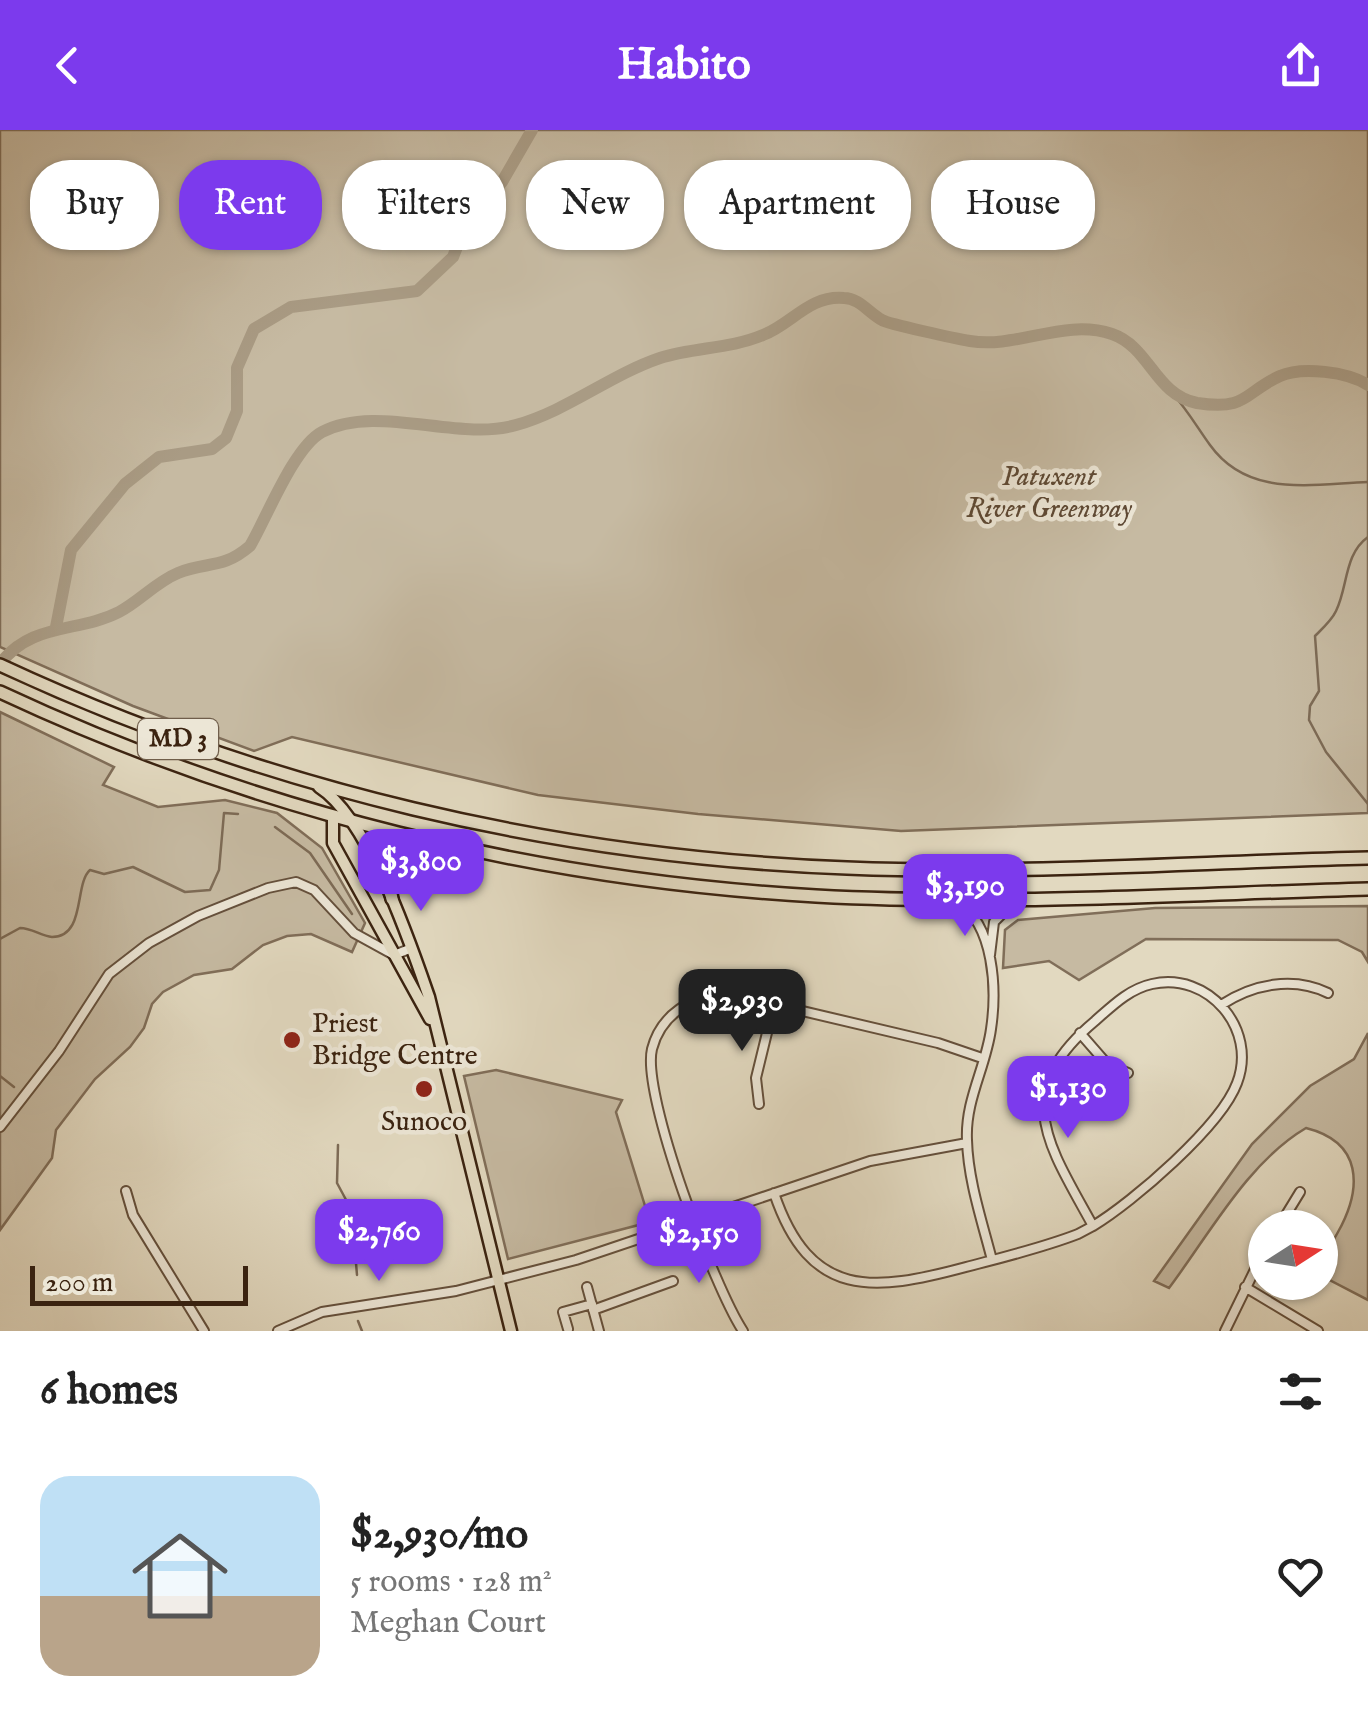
<!DOCTYPE html>
<meta charset="utf-8">
<style>
body{margin:0;font-family:"IM FELL English",serif;background:#f6f6f6;color:#222;height:100vh;display:flex;flex-direction:column;font-size:38px;white-space:nowrap}
*{box-sizing:border-box;margin:0}
p{font-size:32px;color:#767676}
.icon{flex:none;width:55px;height:55px;fill:none;stroke:currentColor;stroke-width:2;stroke-linecap:round;stroke-linejoin:round}
.map{position:relative;height:1201px;overflow:hidden}
.drawer{display:flex;flex-direction:column;background:#fff;flex:1}
.drawer>*{flex:none}
.hud{position:absolute;left:30px;top:30px;width:1310px;height:90px;display:flex;gap:20px}
.needle{width:65px;rotate:78deg}
.buttons{position:absolute;left:1248px;top:1080px;display:grid;gap:20px}
.buttons a{display:grid;place-items:center;width:90px;height:90px;border-radius:50%;background:#fff;box-shadow:0 2px 8px #0004;font-size:50px}
.scale{position:absolute;left:30px;bottom:25px;width:218px;box-sizing:border-box;padding-left:10px;border:5px solid #3b2310;border-top:0;font-size:28px;line-height:35px;white-space:nowrap;color:#3b2310;-webkit-text-stroke:8px #ece6d6;paint-order:stroke}
.price{position:absolute;translate:-50% -85px;padding:0 22px;border-radius:20px;background:#7c3aed;color:#fff;font-size:32px;line-height:65px;filter:drop-shadow(0 2px 5px #0008)}
.price::after{content:'';position:absolute;left:50%;top:60px;width:30px;height:22px;margin-left:-15px;background:inherit;clip-path:polygon(0 0,100% 0,50% 100%)}
.price.active{background:#222;color:#fff}
ul{padding:0;list-style:none}
li{display:flex;align-items:center;gap:30px;height:250px;padding:0 40px}
li+li{border-top:2px solid #e0e0e0}
li span{display:grid;place-items:center;flex:none;width:280px;height:200px;border-radius:30px;color:#555}
li>.icon{margin-inline-start:auto}
span .icon{width:120px;height:120px;fill:#fffc;stroke-width:1}
li b{font-size:42px}
h2{display:flex;justify-content:space-between;align-items:center;height:120px;padding:0 40px;font-size:42px}
.tag{padding:0 35px;border-radius:40px;background:#fff;box-shadow:0 2px 8px #0004;font-size:35px;line-height:90px}
.tag.active{background:#7c3aed;color:#fff}
header{display:flex;justify-content:space-between;align-items:center;height:130px;padding:0 40px;background:#7c3aed;color:#fff;font-size:45px;font-weight:800}
.map>svg:first-child{display:block}
.green{fill:#c6baa2;stroke:#806e59;stroke-width:2.5}
.lines{fill:none;stroke-linecap:round;stroke-linejoin:round}
.stream{stroke:#7d6b56;stroke-width:2.5}
.river{stroke:#a99b84;stroke-width:12}
.minor-casing{stroke:#65503c;stroke-width:12}
.major-casing{stroke:#3b2310;stroke-width:15}
.highway-casing{stroke:#3b2310;stroke-width:16}
.minor{stroke:#ece6d6;stroke-width:8}
.major{stroke:#e2d9c0;stroke-width:10}
.highway{stroke:#e2d9c0;stroke-width:11}
.poi-dot{fill:#8f2418;stroke:#ece6d6;stroke-width:4}
.labels{text-anchor:middle;dominant-baseline:central;stroke-width:9;stroke-linejoin:round;paint-order:stroke}
.shield{fill:#ece6d6;stroke:#705e4b;stroke-width:2.5}
.shield-label{font-size:25px;font-weight:bold;fill:#3b2310}
.park-label{font-size:28px;font-style:italic;fill:#5e4934;stroke:#ece6d6}
.poi-label{font-size:28px;fill:#3b2310;stroke:#ece6d6;text-anchor:start}
</style>
<header><svg class="icon" aria-label="back" viewBox="0 0 24 24"><path d="M15 5l-7 7 7 7"/></svg>Habito<svg class="icon" aria-label="share" viewBox="0 0 24 24"><path d="M12 15V3M7 8l5-5 5 5M5 13v7h14v-7"/></svg></header>
<div class="map">
<svg width="1368" height="1201" viewBox="0 0 1368 1201">
<rect width="100%" height="100%" fill="#e2d9c0"/>
<filter id="stains"><feTurbulence type="fractalNoise" baseFrequency=".002" numOctaves="4"/><feColorMatrix values="0 0 0 0 .2 0 0 0 0 .09 0 0 0 0 .02 0 0 0 .5 -.17"/></filter>
<radialGradient id="worn" r=".72"><stop offset=".6" stop-color="#630" stop-opacity="0"/><stop offset="1" stop-color="#630" stop-opacity=".3"/></radialGradient>
<path class="green" d="M 0,0 L 1368,0 L 1368,683 L 901,701 L 698,684 L 538,665 L 292,607 L 254,621 L 133,576 L 0,517 Z
M 0,582 L 114,637 L 103,655 L 158,677 L 225,670 L 277,683 L 322,718 L 365,793 L 352,822 L 311,804 L 287,806 L 263,815 L 232,839 L 194,845 L 163,862 L 152,874 L 144,898 L 130,917 L 95,949 L 56,1000 L 52,1028 L 0,1100 Z
M 1368,776 L 1368,832 L 1362,822 L 1338,810 L 1146,809 L 1079,850 L 1049,831 L 1003,838 L 1005,800 L 1018,790 L 1155,778 Z
M 1368,903 L 1368,1170 L 1320,1145 C 1320,1128 1330,1117 1338,1102 C 1363,1057 1362,1012 1306,998 C 1248,1032 1209,1105 1169,1158 L 1154,1151 L 1252,1014 L 1310,956 L 1354,929 Z
M 496,940 L 622,970 L 616,982 L 650,1092 L 508,1129 L 464,946 Z"/>
<g class="lines">
<path class="stream" d="M 1173,264 C 1188,281 1197,297 1210,315 C 1248,368 1310,354 1368,352
M 1368,407 C 1344,424 1348,457 1336,481 C 1332,490 1322,499 1315,506 L 1319,561 L 1310,576 L 1309,590 L 1326,622 L 1368,674
M 275,697 L 310,723 L 352,784
M 0,809 L 20,798 C 32,798 41,806 52,807 C 86,807 74,754 90,740 L 104,744 L 133,737 L 185,762 L 210,760 L 219,740 L 224,683 L 238,684
M 0,946 L 14,957
M 338,1015 L 337,1053 L 359,1094 L 354,1109 L 357,1145
M 358,1191 L 362,1201"/>
<path class="river" d="M 56,497 L 71,420 L 125,354 L 159,327 L 212,319 L 226,308 L 237,281 L 237,238 L 254,199 L 291,177 L 417,161 L 453,127 L 468,89 L 502,52 L 532,0
M 0,534 C 31,492 78,503 119,482 C 140,471 156,452 178,443 C 207,431 222,440 250,416 C 267,387 294,317 322,302 C 377,273 458,312 516,295 C 567,281 610,245 660,228 C 694,217 730,219 763,205 C 792,194 809,165 844,168 C 859,168 869,183 882,190 C 888,194 958,209 970,211 C 1017,219 1064,188 1112,204 C 1150,217 1155,265 1197,273 C 1248,281 1244,262 1280,246 C 1302,236 1348,242 1368,255"/>
<g class="minor-casing">
<path id="minor" d="M 958,772 C 994,795 997,859 991,899 C 986,937 965,970 967,1010 C 968,1050 982,1091 992,1130
M 990,825 L 994,792 L 1017,769
M 1221,875 C 1253,854 1293,846 1328,863
M 1080,903 L 1107,934 L 1128,943
M 759,974 L 756,948 L 774,874
M 0,997 L 59,921 L 109,844 L 149,813 L 198,786 L 268,758 L 296,752 L 314,760 L 354,803 L 394,825 L 412,818
M 126,1061 L 133,1085 L 204,1201
M 774,1063 C 810,1170 873,1162 966,1137 C 1004,1127 1042,1118 1078,1104 L 1093,1096 C 1048,1014 1009,963 1095,891 C 1112,876 1129,859 1152,854 C 1208,841 1258,899 1237,953 C 1221,996 1133,1072 1093,1096
M 1278,1098 L 1300,1062
M 587,1157 L 599,1201
M 1245,1157 L 1318,1201
M 593,1180 L 673,1151
M 568,1199 L 563,1182 L 592,1174
M 278,1201 L 322,1182 L 456,1161 L 576,1130 L 870,1031 L 967,1013
M 743,1201 C 715,1159 641,965 652,919 C 661,884 692,866 726,863 L 938,913 L 982,928
M 1225,1201 L 1265,1119"/>
</g>
<g class="major-casing">
<path id="major" d="M 319,657 C 368,688 410,812 429,867 L 511,1201
M 333,686 L 333,713 L 430,889"/>
</g>
<g class="highway-casing">
<path id="highway" d="M 0,535 C 266,659 554,727 847,738 C 1020,745 1195,732 1368,728
M 0,562 C 256,682 534,750 816,766 C 999,776 1185,764 1368,759
M 392,769 L 384,727 L 397,715 L 420,711"/>
</g>
<use href="#minor" class="minor"/>
<use href="#major" class="major"/>
<use href="#highway" class="highway"/>
</g>
<g class="poi-dot">
<circle cx="292" cy="910" r="10"/>
<circle cx="424" cy="959" r="10"/>
</g>
<g class="labels">
<rect class="shield" x="138" y="589" width="80" height="40" rx="8"/>
<g class="shield-label">
<text x="178" y="609">MD 3</text>
</g>
<g class="park-label">
<text x="1049" y="347">Patuxent<tspan x="1049" dy="32">River Greenway</tspan></text>
</g>
<g class="poi-label">
<text x="312" y="894">Priest<tspan x="312" dy="32">Bridge Centre</tspan></text>
<text x="424" y="992" text-anchor="middle">Sunoco</text>
</g>
</g>
<rect width="100%" height="100%" filter="url(#stains)"/>
<rect width="100%" height="100%" fill="url(#worn)"/>
</svg>
<div class="buttons">
<a><svg class="needle" viewBox="-14 -14 28 28"><path d="M0-13l5 13h-10z" fill="#e53935"/><path d="M0 13l5-13h-10z" fill="#767676"/></svg></a>
</div>
<div class="scale">200 m</div>
<b class="price" style="left:421px;top:784px">$3,800</b>
<b class="price" style="left:965px;top:809px">$3,190</b>
<b class="price active" style="left:742px;top:924px">$2,930</b>
<b class="price" style="left:1068px;top:1011px">$1,130</b>
<b class="price" style="left:379px;top:1154px">$2,760</b>
<b class="price" style="left:699px;top:1156px">$2,150</b>
<div class="hud">
<a class="tag">Buy</a>
<a class="tag active">Rent</a>
<a class="tag">Filters</a>
<a class="tag">New</a>
<a class="tag">Apartment</a>
<a class="tag">House</a>
</div>
</div>
<section class="drawer">
<h2>6 homes<svg class="icon" aria-label="filters" viewBox="0 0 24 24"><path d="M4 7h16M4 17h16"/><circle cx="9" cy="7" r="2"/><circle cx="15" cy="17" r="2"/></svg></h2>
<ul>
<li><span style="background:linear-gradient(#bfe0f5 60%,#b9a48a 0)"><svg class="icon" aria-label="home" viewBox="0 0 24 24"><path d="M3 11l9-7 9 7M6 9v11h12V9"/></svg></span><div><b>$2,930/mo</b><p>5 rooms · 128 m²</p><p>Meghan Court</p></div><svg class="icon" aria-label="heart" viewBox="0 0 24 24"><path d="M12 20l-8-8c-3-5 5-10 8-4 3-6 11-1 8 4z"/></svg></li>
</ul>
</section>
